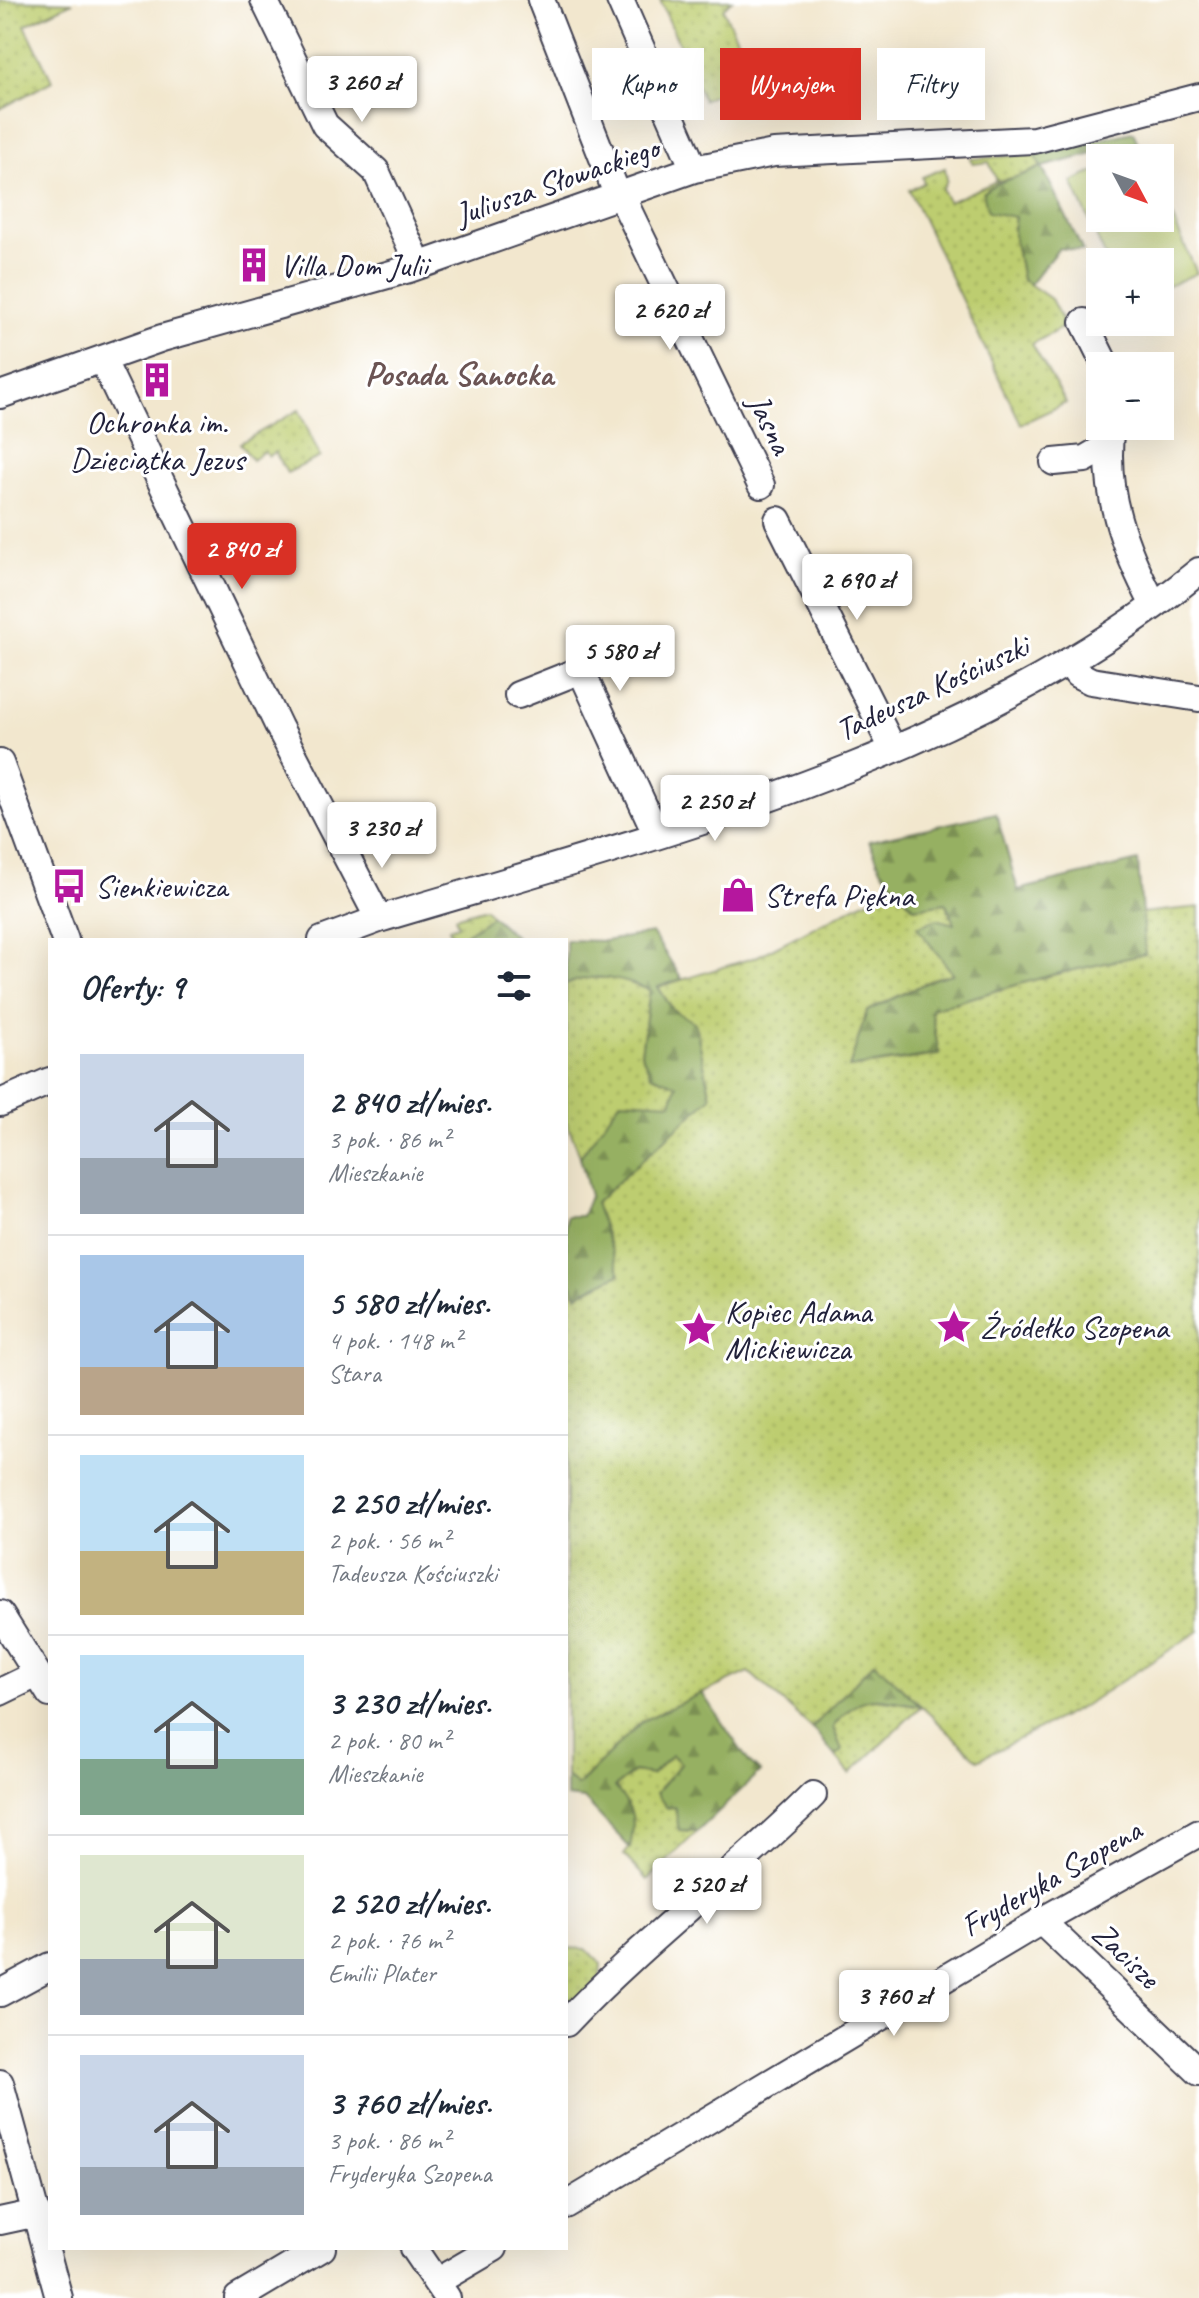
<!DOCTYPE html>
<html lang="pl">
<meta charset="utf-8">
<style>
body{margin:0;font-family:Caveat,sans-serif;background:#f6f6f7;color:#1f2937;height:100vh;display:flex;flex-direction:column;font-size:30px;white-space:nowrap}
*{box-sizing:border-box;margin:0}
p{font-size:26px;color:#747a83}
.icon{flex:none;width:44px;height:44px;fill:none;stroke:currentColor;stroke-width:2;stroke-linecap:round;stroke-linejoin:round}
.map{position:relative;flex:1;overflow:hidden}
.sheet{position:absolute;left:48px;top:938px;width:520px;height:1312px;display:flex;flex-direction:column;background:#fff;border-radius:0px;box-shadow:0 8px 32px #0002}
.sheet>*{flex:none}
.guide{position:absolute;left:592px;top:48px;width:486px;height:72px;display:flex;gap:16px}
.needle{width:52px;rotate:131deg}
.fabs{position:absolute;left:1086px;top:144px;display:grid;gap:16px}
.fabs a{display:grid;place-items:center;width:88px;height:88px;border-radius:0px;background:#fff;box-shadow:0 8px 32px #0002;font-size:40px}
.price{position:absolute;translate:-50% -68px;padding:0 18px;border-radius:8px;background:#fff;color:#222;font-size:26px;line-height:52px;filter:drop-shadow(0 2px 4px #0008)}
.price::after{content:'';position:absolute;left:50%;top:48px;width:24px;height:18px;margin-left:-12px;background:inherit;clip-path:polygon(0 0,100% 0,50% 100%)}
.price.on{background:#d93025;color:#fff}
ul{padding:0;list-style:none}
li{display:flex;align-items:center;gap:24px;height:200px;padding:0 32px}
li+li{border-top:2px solid #e0e1e3}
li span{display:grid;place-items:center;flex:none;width:224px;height:160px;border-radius:0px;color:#555}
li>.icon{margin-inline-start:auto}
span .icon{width:96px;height:96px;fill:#fffc;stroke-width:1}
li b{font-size:34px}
h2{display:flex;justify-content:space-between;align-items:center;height:96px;padding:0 32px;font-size:34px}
.pill{padding:0 28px;border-radius:0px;background:#fff;box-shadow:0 8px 32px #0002;font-size:28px;line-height:72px}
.pill.on{background:#d93025;color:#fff}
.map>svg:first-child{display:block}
.green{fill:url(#green-dots);stroke:#707855;stroke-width:2}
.forest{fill:url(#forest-firs);stroke:#5c694e;stroke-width:2}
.pitch{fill:#bdcd6f;stroke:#707855;stroke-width:2}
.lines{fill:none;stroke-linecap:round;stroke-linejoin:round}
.minor-casing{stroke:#414051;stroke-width:30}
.minor{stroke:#fff;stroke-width:26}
.labels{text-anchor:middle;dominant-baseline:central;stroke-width:6;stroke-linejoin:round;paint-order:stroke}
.street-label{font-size:32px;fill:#22223b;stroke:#fff}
.poi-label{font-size:32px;fill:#22223b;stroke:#fff;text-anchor:start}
.neighbourhood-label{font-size:34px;font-weight:bold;fill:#6b5454;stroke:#fff}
</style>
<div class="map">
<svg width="1199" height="2298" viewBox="0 0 1199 2298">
<defs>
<pattern id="green-dots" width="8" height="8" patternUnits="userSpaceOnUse" patternTransform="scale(2)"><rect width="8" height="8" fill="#bdcd6f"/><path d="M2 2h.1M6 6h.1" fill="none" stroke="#a2b061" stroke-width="1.8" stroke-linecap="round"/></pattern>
<pattern id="forest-firs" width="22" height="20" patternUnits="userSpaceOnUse" patternTransform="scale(2)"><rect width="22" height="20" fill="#96b062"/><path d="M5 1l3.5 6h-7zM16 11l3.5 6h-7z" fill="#7a8f52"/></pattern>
</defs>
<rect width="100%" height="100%" fill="#fff"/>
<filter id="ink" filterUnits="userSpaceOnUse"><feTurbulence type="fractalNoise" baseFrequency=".0125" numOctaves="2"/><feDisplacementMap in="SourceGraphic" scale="16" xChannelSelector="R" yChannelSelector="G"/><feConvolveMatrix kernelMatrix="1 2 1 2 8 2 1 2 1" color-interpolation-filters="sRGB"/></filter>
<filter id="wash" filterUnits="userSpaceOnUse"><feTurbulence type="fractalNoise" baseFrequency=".006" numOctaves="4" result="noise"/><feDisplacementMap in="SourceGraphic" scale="32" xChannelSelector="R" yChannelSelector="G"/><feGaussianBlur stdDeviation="1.8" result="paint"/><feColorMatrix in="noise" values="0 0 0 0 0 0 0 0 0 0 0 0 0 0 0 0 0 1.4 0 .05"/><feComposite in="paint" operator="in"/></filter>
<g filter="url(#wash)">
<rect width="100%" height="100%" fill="#f2e7ce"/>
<path class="green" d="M 0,0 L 73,2 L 25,25 L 52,81 L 0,109 Z
M 660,0 L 732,0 L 723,9 L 755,77 L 703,100 Z
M 1035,154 L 1041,167 L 1026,175 L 997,181 L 1015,217 L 1013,230 L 1022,279 L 1051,299 L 1065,326 L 1032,344 L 1066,403 L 1021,424 L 909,190 L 924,183 L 922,177 L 945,168 L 947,180 L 942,190 L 948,202 L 997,181 L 989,162 L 973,164 L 970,159 Z
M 299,410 L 320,457 L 287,473 L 275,452 L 268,456 L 264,451 L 252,460 L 240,443 Z
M 894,886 L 914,908 L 946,903 L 955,925 L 918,927 L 954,974 L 936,978 L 868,1011 L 850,1068 L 939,1055 L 931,1009 L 1052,975 L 1145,954 L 1142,913 L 1199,907 L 1199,1631 L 1080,1708 L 978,1760 L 921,1706 L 850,1774 L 835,1756 L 842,1751 L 833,1727 C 865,1687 875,1701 919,1705 L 874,1662 L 812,1728 L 749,1672 L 642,1721 L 577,1786 L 566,1776 L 566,1271 L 577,1295 L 595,1203 L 711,1097 L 695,1023 L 673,1010 L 658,987 L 756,957 Z
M 485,908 L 492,916 L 457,940 L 439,940 L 451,935 L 449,928 L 458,925 L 455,917 Z
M 581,978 L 614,978 L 650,990 L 641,1053 L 677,1085 L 671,1103 L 581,1159 L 566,1120 L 566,985 Z
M 671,1755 L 681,1763 L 675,1775 L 679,1830 L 698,1831 L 647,1880 L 624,1855 L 630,1847 L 615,1787 L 634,1772 L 651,1775 Z
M 566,1948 L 586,1949 L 601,1964 L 600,1977 L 566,2014 Z"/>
<path class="forest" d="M 1133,132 L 1138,143 L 1042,167 L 1083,251 L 1059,248 L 1030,284 L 1022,280 L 1013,230 L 1015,217 L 988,212 L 983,192 C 1001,178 1021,178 1041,167 L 1035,154 Z
M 996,813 L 1018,890 L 1138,861 L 1145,954 L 1052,975 L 931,1009 L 939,1054 L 849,1068 L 867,1011 L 936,978 L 953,974 L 917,927 L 937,919 L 954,924 L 946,903 L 914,908 L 881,869 L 869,841 Z
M 492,916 L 519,940 L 457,940 Z
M 652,933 L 682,979 L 658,987 L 673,1010 L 695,1023 L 711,1097 L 595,1203 L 620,1274 L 577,1295 L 566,1271 L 566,1216 L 582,1216 L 590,1196 L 580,1157 L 621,1100 L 671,1103 L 677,1085 L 651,1075 L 641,1053 L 650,990 C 621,979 595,971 566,985 L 566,940 L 605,941 Z
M 874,1662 L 921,1706 C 877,1699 864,1688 833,1727 L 842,1751 L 835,1756 L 812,1728 Z
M 702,1693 L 749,1762 L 760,1772 L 698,1831 L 679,1830 L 675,1807 L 667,1808 L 656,1793 L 681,1763 L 672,1755 L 651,1775 L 634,1772 L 615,1787 C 634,1811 636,1817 630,1848 L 584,1799 L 566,1797 L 566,1776 L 577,1786 L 642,1721 Z"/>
<path class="pitch" d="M 1100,169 L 1100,218 L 1160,218 L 1160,190 L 1197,273 L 1160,290 L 1160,262 L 1108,262 L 1072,182 Z"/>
</g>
<g filter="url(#ink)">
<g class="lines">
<g class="minor-casing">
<path id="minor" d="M 264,0 L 325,125 L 376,171 L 419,265
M 541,0 L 617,194 L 627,208 L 761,485
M 620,0 L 694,169
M 1084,322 L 1106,366
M 102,359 L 279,727 L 379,919
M 0,395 L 162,338 L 409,269 L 694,169 L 774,153 L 1034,140 L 1199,97
M 1111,426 C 1102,491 1124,548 1154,605
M 1054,462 L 1085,459 L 1109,445
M 778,520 L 892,747
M 1069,661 L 1077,674 L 1091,681 L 1199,698
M 518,695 L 581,670 L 657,835
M 0,763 L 65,940
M 322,940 L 379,919 C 656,836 971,758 1199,571
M 0,1103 L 50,1081
M 0,1614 L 50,1694
M 0,1692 L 37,1674
M 1041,1921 L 1199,2072
M 0,1993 L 50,1966
M 566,2023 C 643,1941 734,1874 813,1795
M 0,2083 L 59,2298
M 566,2205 L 1041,1921 L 1199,1833
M 0,2221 L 37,2213
M 413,2248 L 447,2298
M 436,2282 L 494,2248
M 238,2298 L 322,2248"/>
</g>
<use href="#minor" class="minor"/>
</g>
</g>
<defs>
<g id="building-bare" transform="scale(2.76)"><path d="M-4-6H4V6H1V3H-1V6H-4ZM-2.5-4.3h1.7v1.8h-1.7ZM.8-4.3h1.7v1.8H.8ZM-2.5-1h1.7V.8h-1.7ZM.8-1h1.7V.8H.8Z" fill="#b5179e" stroke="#fff" stroke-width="2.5" paint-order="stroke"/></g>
<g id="bus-bare" transform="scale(2.76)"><path d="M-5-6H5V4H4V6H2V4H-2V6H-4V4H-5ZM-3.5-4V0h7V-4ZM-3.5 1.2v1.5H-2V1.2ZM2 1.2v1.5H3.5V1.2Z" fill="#b5179e" stroke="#fff" stroke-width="2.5" paint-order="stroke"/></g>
<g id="shop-bare" transform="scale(2.76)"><path d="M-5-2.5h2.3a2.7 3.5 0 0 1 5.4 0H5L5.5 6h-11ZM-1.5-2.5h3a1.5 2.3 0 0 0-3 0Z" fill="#b5179e" stroke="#fff" stroke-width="2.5" paint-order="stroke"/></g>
<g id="sight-bare" transform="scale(2.76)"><path d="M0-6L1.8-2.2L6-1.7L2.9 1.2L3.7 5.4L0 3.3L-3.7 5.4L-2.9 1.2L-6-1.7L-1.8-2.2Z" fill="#b5179e" stroke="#fff" stroke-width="2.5" paint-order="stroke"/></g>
</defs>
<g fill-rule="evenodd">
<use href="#building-bare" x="254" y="265"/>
<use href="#building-bare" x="157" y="380"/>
<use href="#bus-bare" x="69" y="886"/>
<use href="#shop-bare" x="738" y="895"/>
<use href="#sight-bare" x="954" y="1327"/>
<use href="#sight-bare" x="699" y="1329"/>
</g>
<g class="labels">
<g class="street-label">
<text transform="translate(557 181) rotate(-19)">Juliusza Słowackiego</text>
<text transform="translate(770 424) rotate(64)">Jasna</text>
<text transform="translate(932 688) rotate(-25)">Tadeusza Kościuszki</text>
<text transform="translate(1051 1878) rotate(-30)">Fryderyka Szopena</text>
<text transform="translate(1126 1955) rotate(44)">Zacisze</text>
</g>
<g class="poi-label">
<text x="280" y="265">Villa Dom Julii</text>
<text x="157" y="422" text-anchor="middle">Ochronka im.<tspan x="157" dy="37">Dzieciątka Jezus</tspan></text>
<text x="95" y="886">Sienkiewicza</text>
<text x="764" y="895">Strefa Piękna</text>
<text x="725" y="1311">Kopiec Adama<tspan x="725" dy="37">Mickiewicza</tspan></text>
<text x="980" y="1327">Źródełko Szopena</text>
</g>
<g class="neighbourhood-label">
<text x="459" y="373">Posada Sanocka</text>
</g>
</g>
</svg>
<div class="fabs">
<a><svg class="needle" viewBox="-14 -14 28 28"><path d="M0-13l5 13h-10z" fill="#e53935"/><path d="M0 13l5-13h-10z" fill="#747a83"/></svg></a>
<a>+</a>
<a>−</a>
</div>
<b class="price" style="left:362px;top:124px">3 260 zł</b>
<b class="price" style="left:670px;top:352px">2 620 zł</b>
<b class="price on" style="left:242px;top:591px">2 840 zł</b>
<b class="price" style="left:857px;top:622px">2 690 zł</b>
<b class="price" style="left:620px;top:693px">5 580 zł</b>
<b class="price" style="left:715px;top:843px">2 250 zł</b>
<b class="price" style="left:382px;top:870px">3 230 zł</b>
<b class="price" style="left:707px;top:1926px">2 520 zł</b>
<b class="price" style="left:894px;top:2038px">3 760 zł</b>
<div class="guide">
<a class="pill">Kupno</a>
<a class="pill on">Wynajem</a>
<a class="pill">Filtry</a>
</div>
<section class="sheet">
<h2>Oferty: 9<svg class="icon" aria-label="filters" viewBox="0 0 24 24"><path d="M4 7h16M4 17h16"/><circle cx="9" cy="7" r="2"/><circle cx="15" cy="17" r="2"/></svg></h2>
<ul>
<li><span style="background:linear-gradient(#c9d6e8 65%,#9aa5b1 0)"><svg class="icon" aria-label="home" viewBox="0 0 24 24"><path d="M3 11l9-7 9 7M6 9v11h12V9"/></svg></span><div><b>2 840 zł/mies.</b><p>3 pok. · 86 m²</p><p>Mieszkanie</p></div></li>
<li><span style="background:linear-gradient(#a9c7e8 70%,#b9a48a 0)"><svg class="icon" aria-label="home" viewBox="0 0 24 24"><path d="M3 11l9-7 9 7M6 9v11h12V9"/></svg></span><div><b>5 580 zł/mies.</b><p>4 pok. · 148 m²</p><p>Stara</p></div></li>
<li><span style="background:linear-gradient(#bfe0f5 60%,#c2b280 0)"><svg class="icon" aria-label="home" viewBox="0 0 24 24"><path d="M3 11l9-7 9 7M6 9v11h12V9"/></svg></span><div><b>2 250 zł/mies.</b><p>2 pok. · 56 m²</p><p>Tadeusza Kościuszki</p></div></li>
<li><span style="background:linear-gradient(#bfe0f5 65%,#7fa58c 0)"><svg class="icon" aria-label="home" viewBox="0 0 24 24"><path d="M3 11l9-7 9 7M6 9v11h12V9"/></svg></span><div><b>3 230 zł/mies.</b><p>2 pok. · 80 m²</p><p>Mieszkanie</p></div></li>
<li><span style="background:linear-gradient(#dfe7d0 65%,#9aa5b1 0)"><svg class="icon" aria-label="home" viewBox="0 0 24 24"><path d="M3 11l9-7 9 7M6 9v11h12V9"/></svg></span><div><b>2 520 zł/mies.</b><p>2 pok. · 76 m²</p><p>Emilii Plater</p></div></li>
<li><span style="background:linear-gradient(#c9d6e8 70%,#9aa5b1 0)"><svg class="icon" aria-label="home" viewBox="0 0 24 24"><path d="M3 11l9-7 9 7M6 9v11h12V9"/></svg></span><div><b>3 760 zł/mies.</b><p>3 pok. · 86 m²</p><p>Fryderyka Szopena</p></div></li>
</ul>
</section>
</div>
